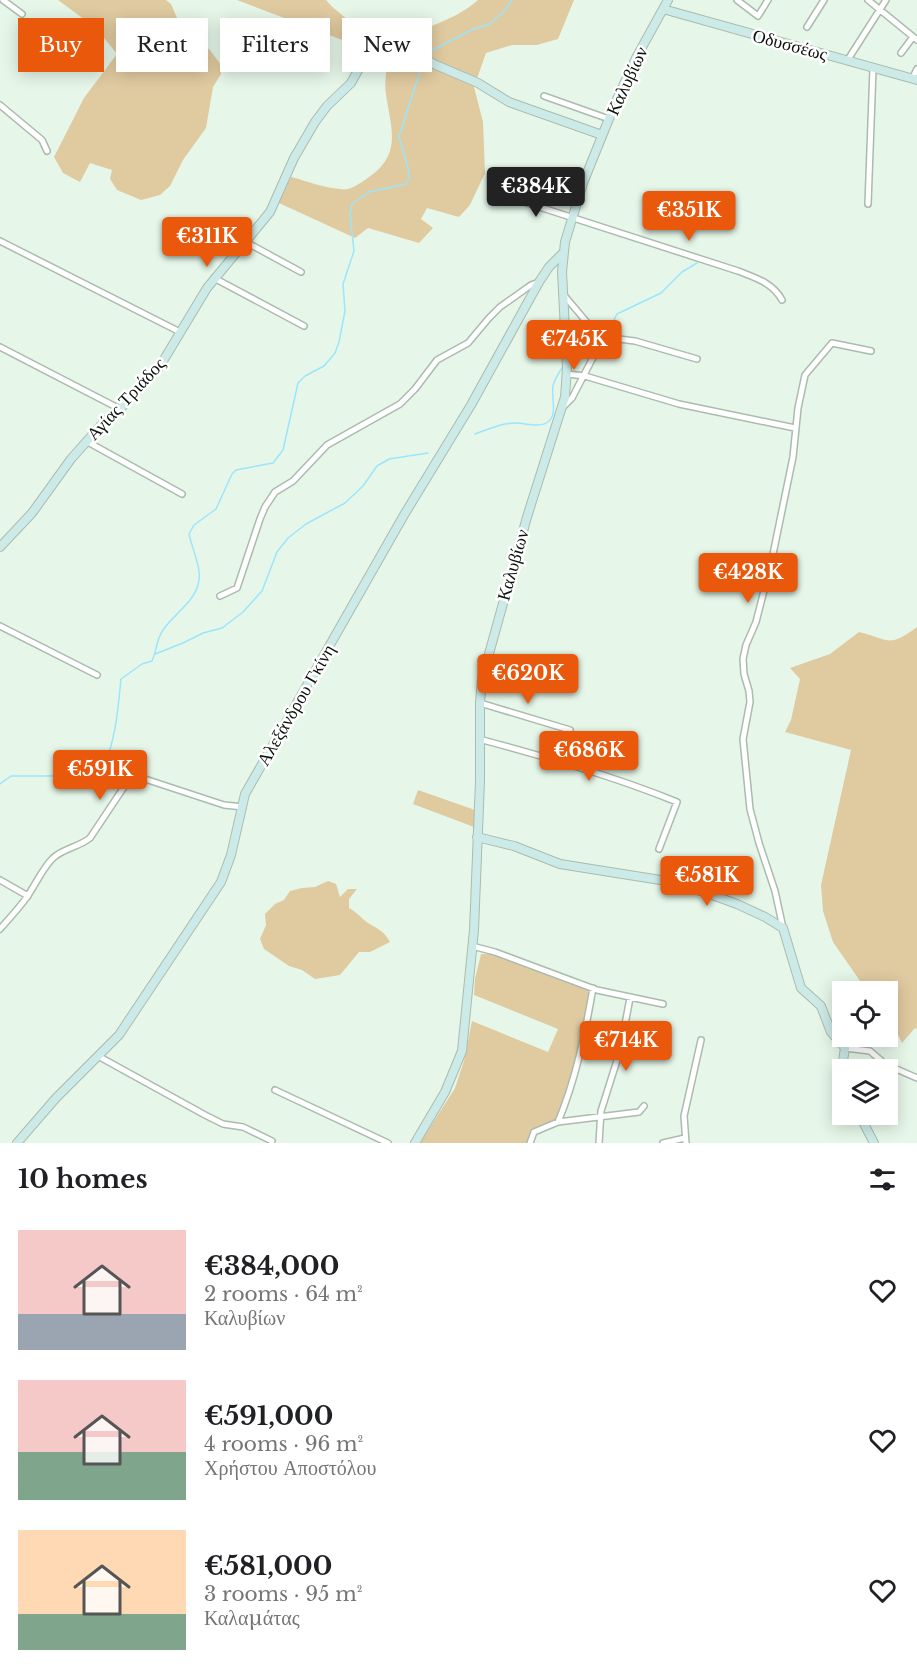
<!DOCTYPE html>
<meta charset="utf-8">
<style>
body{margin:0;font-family:"Libre Baskerville",serif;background:#f2f2f2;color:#202124;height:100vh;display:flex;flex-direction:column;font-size:22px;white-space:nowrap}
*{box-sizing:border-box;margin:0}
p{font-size:20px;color:#757577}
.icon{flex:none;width:33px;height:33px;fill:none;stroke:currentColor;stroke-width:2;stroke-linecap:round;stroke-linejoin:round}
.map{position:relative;height:1143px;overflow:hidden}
.sheet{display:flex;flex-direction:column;background:#fff;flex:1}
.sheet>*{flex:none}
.banner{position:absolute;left:18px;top:18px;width:600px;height:54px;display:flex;gap:12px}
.tools{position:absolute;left:832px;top:981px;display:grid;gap:12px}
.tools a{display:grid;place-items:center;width:66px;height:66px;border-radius:0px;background:#fff;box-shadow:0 3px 15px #0003;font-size:30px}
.price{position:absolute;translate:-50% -51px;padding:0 14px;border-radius:6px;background:#ea580c;color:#fff;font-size:20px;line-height:39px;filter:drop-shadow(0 2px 3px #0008)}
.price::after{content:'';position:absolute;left:50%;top:36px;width:18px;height:14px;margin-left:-9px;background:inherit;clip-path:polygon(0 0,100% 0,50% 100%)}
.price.on{background:#222;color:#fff}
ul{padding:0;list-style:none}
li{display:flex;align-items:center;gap:18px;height:150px;padding:0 18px}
li span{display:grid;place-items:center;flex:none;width:168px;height:120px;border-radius:0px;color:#555}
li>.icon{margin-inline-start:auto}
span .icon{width:72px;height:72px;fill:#fffc;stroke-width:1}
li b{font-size:26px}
h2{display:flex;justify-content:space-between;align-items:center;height:72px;padding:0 18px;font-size:26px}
.tag{padding:0 21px;border-radius:0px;background:#fff;box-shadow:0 3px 15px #0003;font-size:21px;line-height:54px}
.tag.on{background:#ea580c;color:#fff}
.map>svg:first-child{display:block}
.green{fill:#e0caa0}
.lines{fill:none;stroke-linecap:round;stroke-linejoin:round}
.stream{stroke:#9ce5fc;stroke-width:1.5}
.street-casing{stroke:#abbbae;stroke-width:8}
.secondary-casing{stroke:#abbbae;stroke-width:10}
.street{stroke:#fff;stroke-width:5}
.secondary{stroke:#cceae7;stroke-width:8}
.labels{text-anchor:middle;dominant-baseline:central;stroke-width:5;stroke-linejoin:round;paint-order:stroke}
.street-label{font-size:18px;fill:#0b110c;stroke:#fff}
</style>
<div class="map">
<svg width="917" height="1143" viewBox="0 0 917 1143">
<rect width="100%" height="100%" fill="#e6f7e9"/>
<path class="green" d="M 58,0 L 166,0 L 171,4 L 180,25 L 210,50 L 221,65 L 221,74 L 213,87 L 206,128 L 183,160 L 170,186 L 160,195 L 141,200 L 117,190 L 110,179 L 112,170 L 90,163 L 80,182 L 63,173 L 54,157 L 84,98 L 117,54 L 96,28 Z
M 237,0 L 326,0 C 341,18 361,23 366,49 Z
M 478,0 L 574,0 L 558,39 L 537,45 L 512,45 L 486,53 L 474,87 L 483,122 L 485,173 L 470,205 L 459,217 L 427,208 L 421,219 L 433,228 L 419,243 L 368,228 L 355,238 L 279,203 L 291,177 C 307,181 324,188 340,189 C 350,191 357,185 365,180 C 402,156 392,132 386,95 C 384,82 387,67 388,54 C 395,48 402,40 410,36 C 433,24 458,18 478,0 Z
M 917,627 L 917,1029 L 915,1028 L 902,1043 L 888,1015 L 888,992 L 867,991 L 833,942 L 823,911 L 821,885 L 851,750 L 785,732 L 791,720 L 800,679 L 790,668 L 830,654 L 859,632 C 890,640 889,648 917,627 Z
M 418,790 L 475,810 L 474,827 L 413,804 Z
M 328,881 L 336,884 L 340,897 L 348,889 L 357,889 L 349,899 L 349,908 C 357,912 362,919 368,923 C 378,929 384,931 390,942 L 370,952 L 359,952 L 340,975 L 315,979 L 302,970 L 289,966 L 264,949 L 260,939 L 266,925 L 265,914 L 275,904 L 284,900 L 290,891 L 302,888 L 315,887 Z
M 481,954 L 494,954 L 591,989 C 581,1033 573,1078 557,1121 L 532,1130 L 529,1143 L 420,1143 L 455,1088 L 464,1061 L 472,1021 L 548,1052 L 558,1029 L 474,995 L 475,979 Z"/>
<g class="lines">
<path class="stream" d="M 427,55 L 429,52 L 471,30 L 490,24 L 505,10 L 512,0
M 600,336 L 612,324 L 617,314 L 661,293 L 682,272 L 697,263
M 569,359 L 586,344 L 595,338
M 475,434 C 489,429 502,423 516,423 C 525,423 540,428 548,422 C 558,414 551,397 553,386 C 555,378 559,372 564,365
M 155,654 L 183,643 L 203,633 L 222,628 L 243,612 L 262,591 L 277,552 L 288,538 L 306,524 L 345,503 L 363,486 L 377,466 L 389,459 L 428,453
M 0,784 L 11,776 L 67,776 L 104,765 C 116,739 118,708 121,679 L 142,664 L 152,661 C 157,650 156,640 163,630 C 173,615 193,603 198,585 C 203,570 192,549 189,534 L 194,525 L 216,509 L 232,474 L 236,470 L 273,463 L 283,450 L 298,383 L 305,376 L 324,366 L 335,353 L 339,342 L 345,311 L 343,284 L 354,251 L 350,214 L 352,204 L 369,192 L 406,184 L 409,178 L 408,168 L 399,137 L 423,62"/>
<g class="street-casing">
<path id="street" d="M 3,0 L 22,14
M 737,0 L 758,16 L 768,0
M 868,0 L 917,40
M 807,27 L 824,0
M 901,53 L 913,37
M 847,61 L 886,0
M 912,79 L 917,69
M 544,96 L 609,119
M 0,105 L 42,140 L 47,151
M 504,198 L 524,202 L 738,271 C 756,278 773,283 782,300
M 868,204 L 873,69
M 220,228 L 301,272
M 0,241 L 180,332
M 214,278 L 304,326
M 563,294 L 595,332 L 600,344
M 0,347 L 120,409
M 567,374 L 585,376 L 679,404 L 795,428
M 563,407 L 572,398 L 600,344 L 611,338 L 635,341 L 697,359
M 86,441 L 182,494
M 220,596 L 237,588 L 260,519 L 265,507 L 275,492 L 293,481 L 327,445 L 400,404 L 415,389 L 437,360 L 468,343 L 489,318 L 500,307 L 531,285 L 539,282
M 0,626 L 97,675
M 480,703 L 570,730
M 479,739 C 546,757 613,776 677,802 L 659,849
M 0,880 L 28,896
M 783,928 L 775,891 L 759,843 L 750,809 L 743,739 L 750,702 L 749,691 L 744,674 L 743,659 L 746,645 L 756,622 L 772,559 L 793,457 L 798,408 L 805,375 L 832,343 L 871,351
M 0,929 C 9,919 19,908 27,897 C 36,884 42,869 53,858 C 64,848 79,847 90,838 L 128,781 L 134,777 L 142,778 L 224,805 L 243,807
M 472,946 L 495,952 L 597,990 L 663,1004
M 593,988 C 585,1034 576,1079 558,1122 L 639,1112 L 644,1106
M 845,1048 L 870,1051 L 885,1064 L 917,1078
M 98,1056 L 205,1115 L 223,1124 L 243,1127 L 272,1141
M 275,1090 L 388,1143
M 530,1143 L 534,1132 L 558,1122
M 599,1143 L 601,1111 L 620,1051 L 630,998
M 663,1143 L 685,1138
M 686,1143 L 684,1116 L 701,1040"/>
</g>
<g class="secondary-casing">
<path id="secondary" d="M 663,9 L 917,80
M 0,547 L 32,513 L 71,459 L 103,423 L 120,409 L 160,366 L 207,288 L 270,212 L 294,158 L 315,122 L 327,106 L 351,83 L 367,54 L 378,44 L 395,45 L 410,51 L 436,65 L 478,83 L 509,102 L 602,135
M 477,837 L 514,846 L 560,864 L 679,883 L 737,904 L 765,917 L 783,928 L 801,988 L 821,1006 L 831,1032 L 845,1048 L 841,1073 L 843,1083
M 859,1114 L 874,1143
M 17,1143 L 56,1098 L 119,1035 L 221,882 L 231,855 L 245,794 L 249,787 L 404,515 L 471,405 L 539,282 L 549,267 L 563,253
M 415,1143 L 445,1092 L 462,1051 L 474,930 L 480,781 L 480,703 L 482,679 L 527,517 L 565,397 L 567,368 L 562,272 L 565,242 L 583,183 L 617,99 L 636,58 L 668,0"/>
</g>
<use href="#street" class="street"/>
<use href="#secondary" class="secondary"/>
</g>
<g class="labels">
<g class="street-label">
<text transform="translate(790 45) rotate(15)">Οδυσσέως</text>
<text transform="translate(627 81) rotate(-65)">Καλυβίων</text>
<text transform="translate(126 399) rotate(-47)">Αγίας Τριάδος</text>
<text transform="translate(513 565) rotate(-74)">Καλυβίων</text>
<text transform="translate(296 705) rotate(-60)">Αλεξάνδρου Γκίνη</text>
</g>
</g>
</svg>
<div class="tools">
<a><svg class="icon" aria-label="locate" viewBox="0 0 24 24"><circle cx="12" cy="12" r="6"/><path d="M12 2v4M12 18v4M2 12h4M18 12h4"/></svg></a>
<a><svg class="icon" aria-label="layers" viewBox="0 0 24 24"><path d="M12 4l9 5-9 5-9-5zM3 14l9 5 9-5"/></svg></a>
</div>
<b class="price on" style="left:536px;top:218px">€384K</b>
<b class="price" style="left:689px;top:242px">€351K</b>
<b class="price" style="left:207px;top:268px">€311K</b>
<b class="price" style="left:574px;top:371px">€745K</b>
<b class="price" style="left:748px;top:604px">€428K</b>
<b class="price" style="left:528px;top:705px">€620K</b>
<b class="price" style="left:589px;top:782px">€686K</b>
<b class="price" style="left:100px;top:801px">€591K</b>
<b class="price" style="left:707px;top:907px">€581K</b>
<b class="price" style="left:626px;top:1072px">€714K</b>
<div class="banner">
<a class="tag on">Buy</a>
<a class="tag">Rent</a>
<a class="tag">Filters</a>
<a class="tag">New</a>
</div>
</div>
<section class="sheet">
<h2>10 homes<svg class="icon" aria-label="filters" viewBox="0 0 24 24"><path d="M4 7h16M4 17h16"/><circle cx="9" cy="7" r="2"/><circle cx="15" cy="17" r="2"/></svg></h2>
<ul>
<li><span style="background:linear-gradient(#f6c9c9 70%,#9aa5b1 0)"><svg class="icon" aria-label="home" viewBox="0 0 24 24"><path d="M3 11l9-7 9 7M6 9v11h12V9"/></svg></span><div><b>€384,000</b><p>2 rooms · 64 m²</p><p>Καλυβίων</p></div><svg class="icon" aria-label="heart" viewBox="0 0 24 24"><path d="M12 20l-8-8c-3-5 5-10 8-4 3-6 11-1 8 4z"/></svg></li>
<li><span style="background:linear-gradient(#f6c9c9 60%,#7fa58c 0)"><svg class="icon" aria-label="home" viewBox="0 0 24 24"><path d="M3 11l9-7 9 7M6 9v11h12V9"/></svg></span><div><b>€591,000</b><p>4 rooms · 96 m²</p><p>Χρήστου Αποστόλου</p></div><svg class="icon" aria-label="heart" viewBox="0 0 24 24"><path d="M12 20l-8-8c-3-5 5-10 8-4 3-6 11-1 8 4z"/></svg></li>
<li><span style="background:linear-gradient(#ffd9b3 70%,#7fa58c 0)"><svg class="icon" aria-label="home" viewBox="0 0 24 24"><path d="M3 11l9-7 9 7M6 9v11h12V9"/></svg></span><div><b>€581,000</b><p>3 rooms · 95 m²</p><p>Καλαμάτας</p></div><svg class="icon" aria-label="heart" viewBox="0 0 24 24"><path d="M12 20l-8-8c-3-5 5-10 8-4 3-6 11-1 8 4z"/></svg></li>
</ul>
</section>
